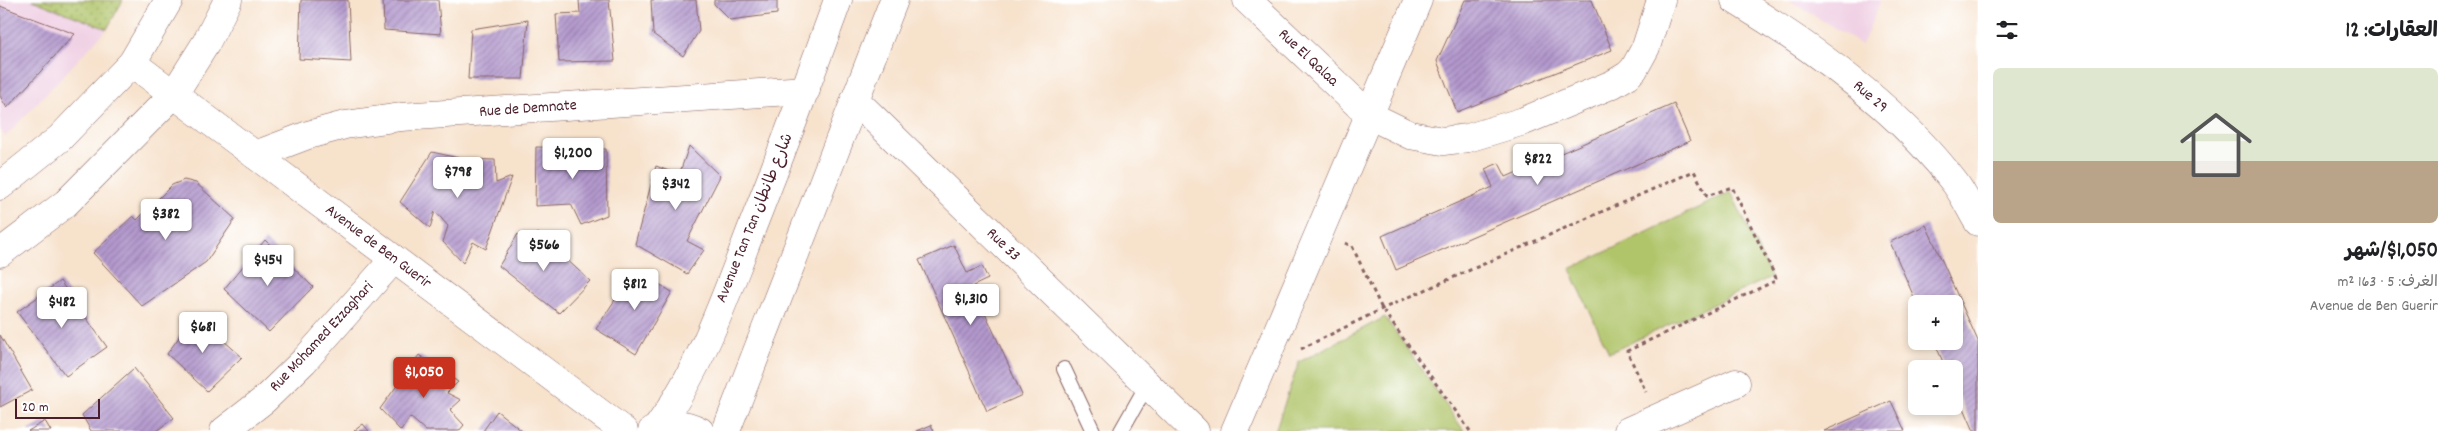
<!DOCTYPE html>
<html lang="ar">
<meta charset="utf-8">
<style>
body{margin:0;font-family:Dekko,"Playpen Sans Arabic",sans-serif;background:#f2f2f2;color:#202124;direction:rtl;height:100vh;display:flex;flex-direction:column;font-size:19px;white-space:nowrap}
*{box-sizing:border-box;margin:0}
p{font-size:16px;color:#757577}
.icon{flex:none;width:28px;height:28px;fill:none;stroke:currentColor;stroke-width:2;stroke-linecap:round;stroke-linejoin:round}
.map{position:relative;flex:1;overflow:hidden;direction:ltr}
.drawer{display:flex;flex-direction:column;background:#fff;width:475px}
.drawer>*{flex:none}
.tools{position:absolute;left:1908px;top:295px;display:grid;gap:10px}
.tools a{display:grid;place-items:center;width:55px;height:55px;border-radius:8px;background:#fff;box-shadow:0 2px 8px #0003;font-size:25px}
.scale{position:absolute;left:15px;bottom:12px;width:85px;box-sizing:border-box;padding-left:5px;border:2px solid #4a1f2b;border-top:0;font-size:14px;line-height:18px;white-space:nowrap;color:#4a1f2b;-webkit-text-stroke:4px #fff;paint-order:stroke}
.price{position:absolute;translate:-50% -42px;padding:0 11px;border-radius:5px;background:#fff;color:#222;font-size:16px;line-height:32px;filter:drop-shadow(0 1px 2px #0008)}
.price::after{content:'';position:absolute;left:50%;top:30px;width:15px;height:11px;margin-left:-8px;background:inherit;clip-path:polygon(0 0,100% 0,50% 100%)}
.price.on{background:#c8321e;color:#fff}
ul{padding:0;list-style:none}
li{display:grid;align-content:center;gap:10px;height:265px;padding:0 15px}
li span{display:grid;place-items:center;height:155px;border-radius:8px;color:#555}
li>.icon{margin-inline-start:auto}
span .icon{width:90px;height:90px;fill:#fffc;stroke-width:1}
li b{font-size:21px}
h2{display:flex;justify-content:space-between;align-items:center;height:60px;padding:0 15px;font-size:21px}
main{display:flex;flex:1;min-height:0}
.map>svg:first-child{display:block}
.built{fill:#f0d0e4}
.green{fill:#b0c56a;stroke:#7d724a}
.garden{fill:url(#garden-dots);stroke:#7d724a}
.building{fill:url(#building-hatch)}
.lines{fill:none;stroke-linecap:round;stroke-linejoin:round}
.service-casing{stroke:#876363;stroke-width:16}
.minor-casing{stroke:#876363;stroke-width:29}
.tertiary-casing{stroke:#876363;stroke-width:29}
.secondary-casing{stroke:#876363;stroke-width:29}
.path{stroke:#876363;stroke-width:3;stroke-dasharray:4 4;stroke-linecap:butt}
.service{stroke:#fff;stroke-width:14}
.minor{stroke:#fff;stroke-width:28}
.tertiary{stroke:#fff;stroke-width:28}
.secondary{stroke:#fff;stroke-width:28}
.labels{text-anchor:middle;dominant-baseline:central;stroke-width:4;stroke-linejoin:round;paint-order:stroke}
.street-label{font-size:16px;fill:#4a1f2b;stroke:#fff}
</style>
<main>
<section class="drawer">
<h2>العقارات: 12<svg class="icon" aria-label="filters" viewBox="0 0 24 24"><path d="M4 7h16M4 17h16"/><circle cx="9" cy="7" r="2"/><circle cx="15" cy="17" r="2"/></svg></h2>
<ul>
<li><span style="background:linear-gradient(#dfe7d0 60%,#b9a48a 0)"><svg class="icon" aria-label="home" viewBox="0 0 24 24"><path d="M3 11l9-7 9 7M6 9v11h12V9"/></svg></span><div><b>$1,050/شهر</b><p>الغرف: 5 · 163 m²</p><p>Avenue de Ben Guerir</p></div></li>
</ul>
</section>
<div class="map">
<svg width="1978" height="431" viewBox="0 0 1978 431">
<defs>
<pattern id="garden-dots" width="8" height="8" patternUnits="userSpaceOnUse" patternTransform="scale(1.25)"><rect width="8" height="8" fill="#b0c56a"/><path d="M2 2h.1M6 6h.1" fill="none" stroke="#919f57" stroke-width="1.8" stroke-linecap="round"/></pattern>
<pattern id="building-hatch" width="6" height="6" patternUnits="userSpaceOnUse" patternTransform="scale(1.25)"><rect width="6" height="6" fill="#b399ce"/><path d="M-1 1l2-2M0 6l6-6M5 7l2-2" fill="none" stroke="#947ca7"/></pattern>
</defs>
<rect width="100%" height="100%" fill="#fff"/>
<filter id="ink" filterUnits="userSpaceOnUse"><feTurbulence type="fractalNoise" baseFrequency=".02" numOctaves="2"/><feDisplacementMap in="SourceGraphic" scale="10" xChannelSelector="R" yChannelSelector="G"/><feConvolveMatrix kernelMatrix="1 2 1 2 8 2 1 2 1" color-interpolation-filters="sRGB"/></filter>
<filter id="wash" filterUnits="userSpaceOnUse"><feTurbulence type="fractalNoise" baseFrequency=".0096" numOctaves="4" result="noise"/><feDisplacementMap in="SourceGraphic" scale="20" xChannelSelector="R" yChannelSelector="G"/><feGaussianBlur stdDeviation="1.12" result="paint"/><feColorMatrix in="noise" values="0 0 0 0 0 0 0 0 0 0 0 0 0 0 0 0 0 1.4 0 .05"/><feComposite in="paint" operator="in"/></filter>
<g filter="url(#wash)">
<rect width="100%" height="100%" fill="#f7e2cc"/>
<path class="built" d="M 0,0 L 32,0 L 107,29 L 5,137 L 0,128 Z
M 1789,0 L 1881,0 L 1862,45 Z"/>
<path class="green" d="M 1731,192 L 1771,277 L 1609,353 L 1570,269 Z
M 1385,317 L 1464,431 L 1275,431 L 1299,362 Z"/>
<path class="garden" d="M 32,0 L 123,0 L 107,29 Z"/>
<g id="blocks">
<path class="building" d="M 301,0 L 348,0 L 351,62 L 299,59 Z
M 383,0 L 438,0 L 441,34 L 384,30 Z
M 579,0 L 609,0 L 615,61 L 559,62 L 556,14 L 580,13 Z
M 651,0 L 696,0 L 699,31 L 683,56 L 653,34 Z
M 714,0 L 777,0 L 777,14 L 730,20 L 714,4 Z
M 1465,0 L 1592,0 L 1612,50 L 1457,112 L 1437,61 Z
M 0,6 L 75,34 L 7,108 L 0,96 Z
M 528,20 L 523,79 L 468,79 L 471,29 Z
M 1674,104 L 1690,141 L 1396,270 L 1382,236 L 1493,187 L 1485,169 L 1499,163 L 1506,177 Z
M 689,146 L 720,176 L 687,241 L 704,250 L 687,274 L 635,244 L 656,166 L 679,175 Z
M 536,147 L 606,149 L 607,215 L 581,225 L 571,204 L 535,206 Z
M 432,152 L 463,159 L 495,160 L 496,183 L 512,177 L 486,249 L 473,242 L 463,263 L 443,242 L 448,226 L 435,211 L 430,228 L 400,202 Z
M 184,180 L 196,183 L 235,219 L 206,262 L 142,306 L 93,253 L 133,216 L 137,220 L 172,185 Z
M 1926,225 L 1978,341 L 1978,431 L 1974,431 L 1954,385 L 1954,369 L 1946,369 L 1934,341 L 1954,341 L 1954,304 L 1917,304 L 1890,242 Z
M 538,233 L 590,281 L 559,313 L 499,266 L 518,234 L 527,245 Z
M 265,240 L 313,287 L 269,332 L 224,289 Z
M 954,245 L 967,273 L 982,266 L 988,279 L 973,286 L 1022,395 L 987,411 L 919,260 Z
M 635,269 L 672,292 L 636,354 L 596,329 Z
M 60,281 L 107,347 L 66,376 L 17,312 Z
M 195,315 L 242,357 L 207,391 L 167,354 Z
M 0,335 L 32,390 L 0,407 Z
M 419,355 L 458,382 L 447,393 L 461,400 L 450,410 L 464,425 L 459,431 L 426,431 L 410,417 L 401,431 L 380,409 Z
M 134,368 L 174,418 L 156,431 L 91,431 L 82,415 Z
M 1891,401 L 1905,431 L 1824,431 Z
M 497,411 L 522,431 L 483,431 Z
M 45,421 L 51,431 L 28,431 Z
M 363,424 L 369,431 L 354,431 Z
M 931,425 L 934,431 L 917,431 Z"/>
</g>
</g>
<g filter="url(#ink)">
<use href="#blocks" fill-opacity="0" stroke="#876363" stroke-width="1"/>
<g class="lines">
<g class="service-casing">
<path id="service" d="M 1064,369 L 1093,431
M 1121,431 L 1147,385"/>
</g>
<g class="minor-casing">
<path id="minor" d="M 1247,0 L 1369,115 L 1410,135 L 1443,141 L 1468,138 L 1524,121 L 1613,84 L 1628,75 L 1634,69 L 1646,47 L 1661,0
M 1735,0 C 1814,48 1899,109 1955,183 C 1964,195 1970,209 1978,222
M 855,100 L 1195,431
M 255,155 L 308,135 L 345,125 L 401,117 L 806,90
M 224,431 L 264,400 L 304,361 L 394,259
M 1235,431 L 1418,0
M 1628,431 L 1736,383"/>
</g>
<g class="tertiary-casing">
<path id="tertiary" d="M 132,63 L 624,431"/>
</g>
<g class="secondary-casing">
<path id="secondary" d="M 0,186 L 60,138 L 132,63 L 169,0
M 0,253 L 66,203 L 174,94 L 206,43 L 228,0
M 657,428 C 700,370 725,298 751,230 C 781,154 810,77 838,0
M 652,431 C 667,421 685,423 700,431
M 726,431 L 894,0"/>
</g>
<path class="path" d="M 1345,243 L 1352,246 L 1382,309 L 1470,431
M 1301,349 L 1382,309 L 1694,171 L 1707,196 L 1732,187 L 1777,280 L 1627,351 L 1646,392"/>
<use href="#service" class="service"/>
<use href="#minor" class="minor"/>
<use href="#tertiary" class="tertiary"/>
<use href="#secondary" class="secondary"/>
</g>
</g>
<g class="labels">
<g class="street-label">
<text transform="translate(1308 58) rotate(43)">Rue El Qalaa</text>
<text transform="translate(1870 97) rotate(41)">Rue 29</text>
<text transform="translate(528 109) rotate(-4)">Rue de Demnate</text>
<text transform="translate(755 218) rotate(-68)">Avenue Tan Tan شارع طانطان</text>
<text transform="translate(1003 245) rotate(44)">Rue 33</text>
<text transform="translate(378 247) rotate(37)">Avenue de Ben Guerir</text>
<text transform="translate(322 337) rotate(-47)">Rue Mohamed Ezzaghari</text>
</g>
</g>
</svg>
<div class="tools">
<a>+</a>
<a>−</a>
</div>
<div class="scale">20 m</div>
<b class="price" style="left:573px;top:180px">$1,200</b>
<b class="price" style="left:1538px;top:186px">$822</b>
<b class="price" style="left:458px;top:199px">$798</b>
<b class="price" style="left:676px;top:211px">$342</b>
<b class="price" style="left:166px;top:241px">$382</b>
<b class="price" style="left:544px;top:272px">$566</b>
<b class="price" style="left:268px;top:287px">$454</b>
<b class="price" style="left:635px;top:311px">$812</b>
<b class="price" style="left:971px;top:326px">$1,310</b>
<b class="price" style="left:62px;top:329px">$482</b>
<b class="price" style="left:203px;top:354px">$681</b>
<b class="price on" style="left:424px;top:399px">$1,050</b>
</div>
</main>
